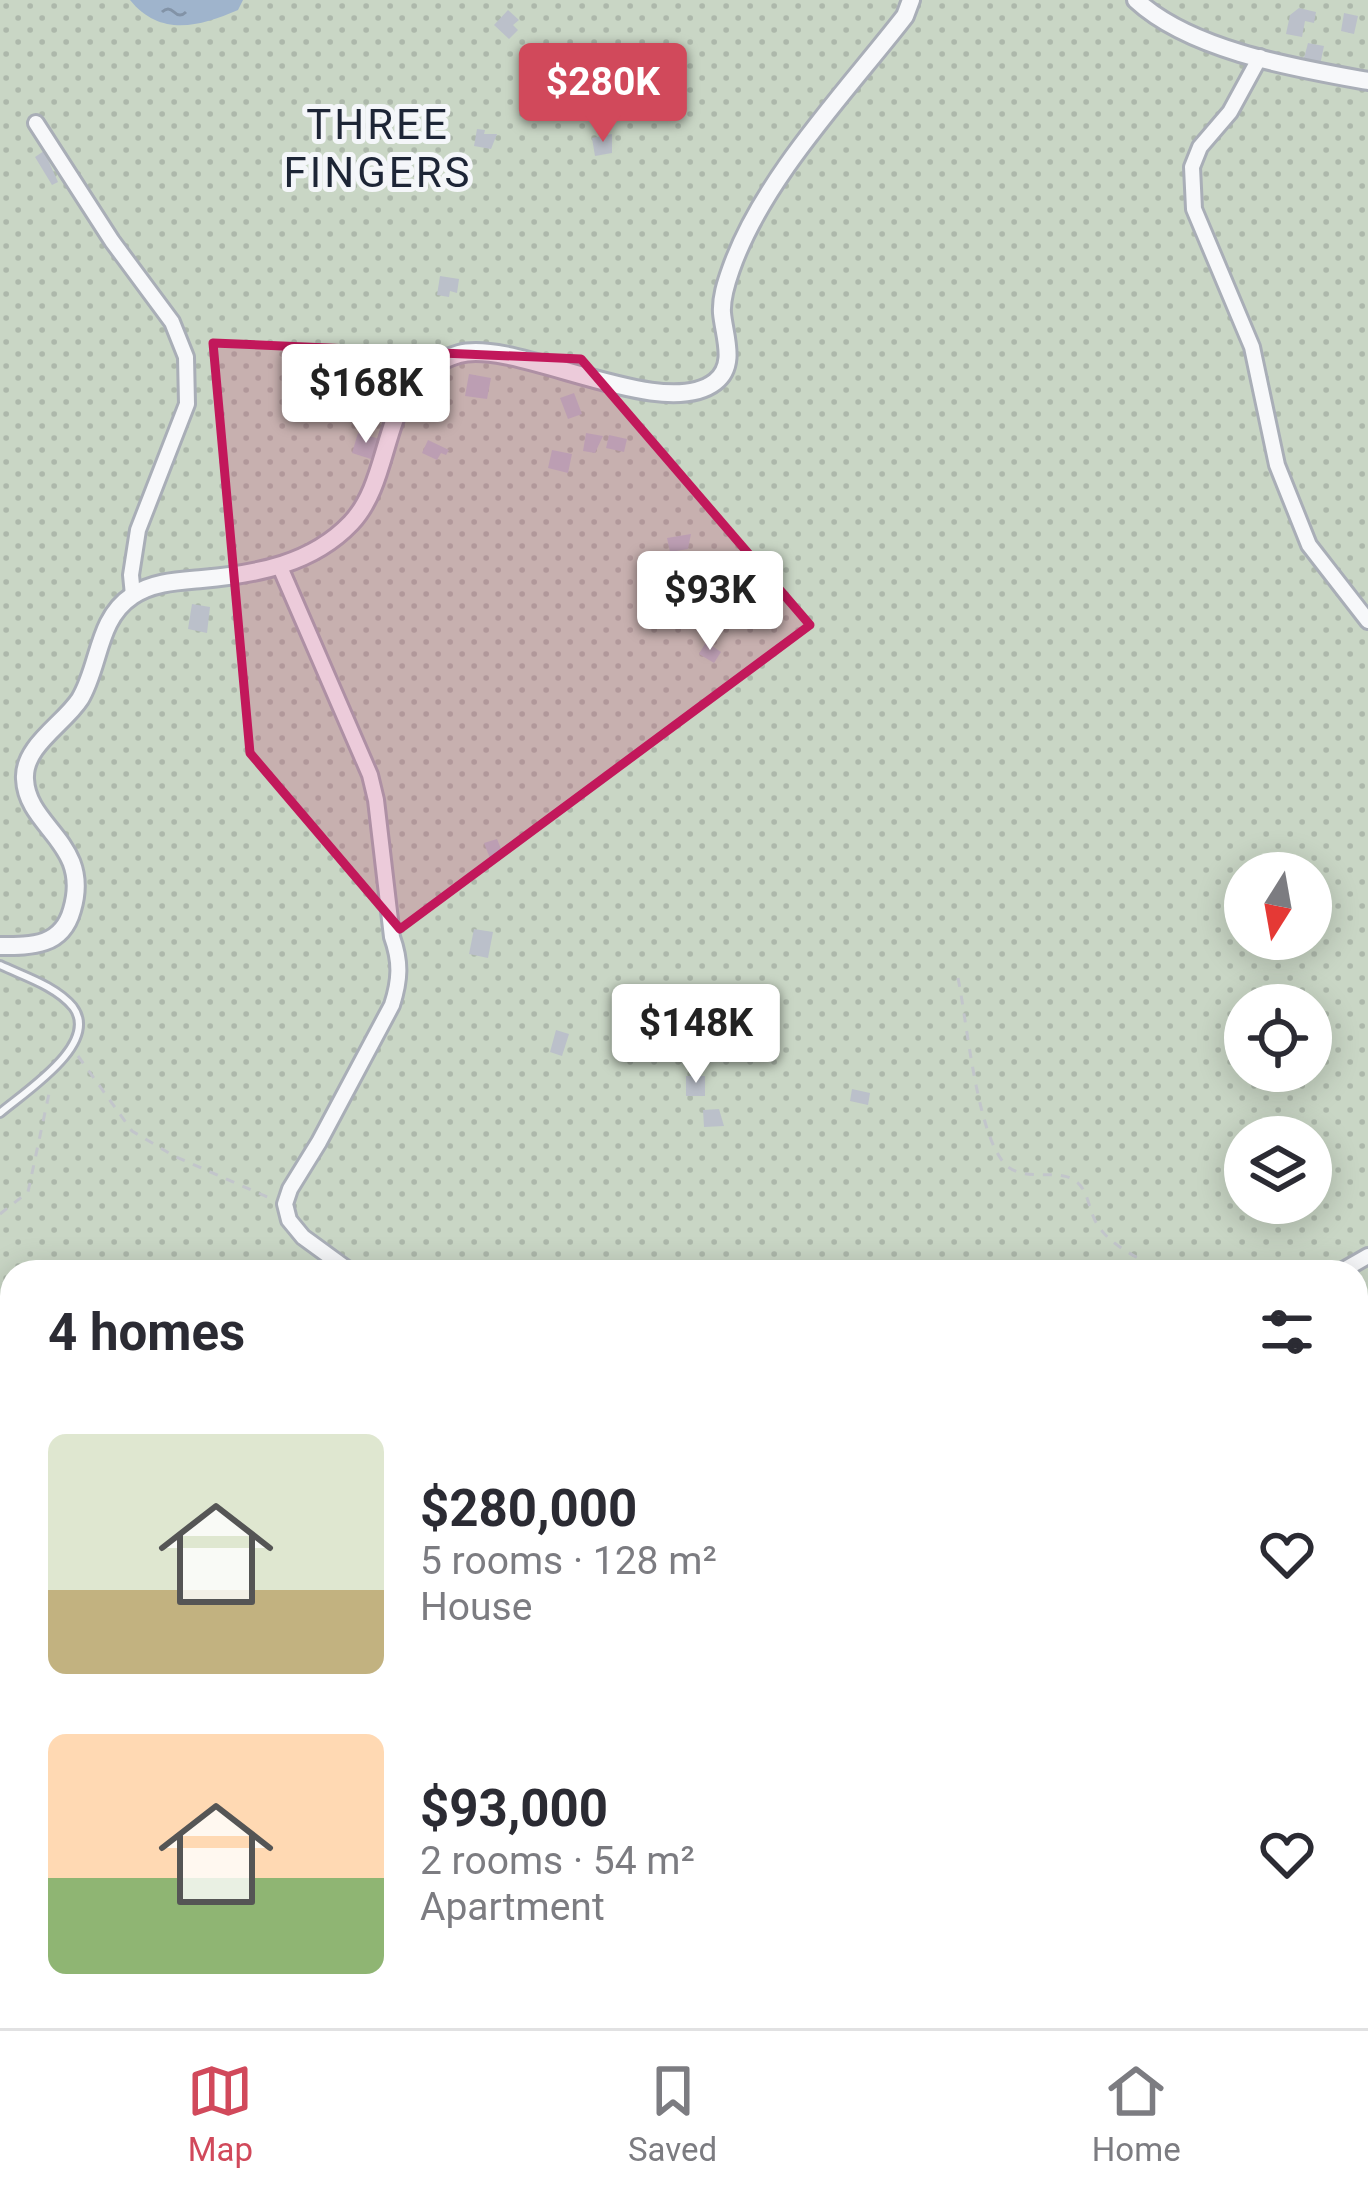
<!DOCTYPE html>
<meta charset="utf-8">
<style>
body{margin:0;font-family:Roboto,sans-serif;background:#f7f7f7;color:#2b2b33;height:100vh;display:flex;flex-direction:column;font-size:45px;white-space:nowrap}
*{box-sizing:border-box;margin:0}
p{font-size:39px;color:#7c7c81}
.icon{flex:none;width:66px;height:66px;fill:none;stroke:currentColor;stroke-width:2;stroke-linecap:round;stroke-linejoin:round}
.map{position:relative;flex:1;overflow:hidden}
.sheet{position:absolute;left:0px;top:1260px;width:1368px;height:768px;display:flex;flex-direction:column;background:#fff;border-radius:36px 36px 0 0;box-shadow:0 6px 30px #0003}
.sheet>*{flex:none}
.needle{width:78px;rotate:191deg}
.controls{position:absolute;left:1224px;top:852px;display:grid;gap:24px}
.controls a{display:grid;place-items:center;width:108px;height:108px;border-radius:50%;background:#fff;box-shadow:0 6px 30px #0003;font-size:60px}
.price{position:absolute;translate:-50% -102px;padding:0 27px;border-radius:12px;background:#fff;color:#222;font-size:39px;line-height:78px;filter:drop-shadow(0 3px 6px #0008)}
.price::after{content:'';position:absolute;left:50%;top:72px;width:36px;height:27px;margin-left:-18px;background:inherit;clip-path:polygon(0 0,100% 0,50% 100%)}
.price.selected{background:#d1495b;color:#fff}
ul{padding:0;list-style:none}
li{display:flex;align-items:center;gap:36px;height:300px;padding:0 48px}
li span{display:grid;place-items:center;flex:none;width:336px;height:240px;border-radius:18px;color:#555}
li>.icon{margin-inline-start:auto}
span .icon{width:144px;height:144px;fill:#fffc;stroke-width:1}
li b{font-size:51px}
h2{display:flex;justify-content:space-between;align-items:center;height:144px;padding:0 48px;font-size:51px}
.tabs{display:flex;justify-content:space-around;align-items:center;height:168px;border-top:3px solid #e1e1e2;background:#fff;font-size:33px;color:#7c7c81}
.tabs a{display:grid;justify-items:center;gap:6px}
.tabs .selected{color:#d1495b}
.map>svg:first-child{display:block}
.park{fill:url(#park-dots);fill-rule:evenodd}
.water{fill:url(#water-ripples)}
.building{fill:#bbc0ca}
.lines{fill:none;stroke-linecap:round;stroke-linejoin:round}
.service-casing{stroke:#a9aeb7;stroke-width:12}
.minor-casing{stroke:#a9aeb7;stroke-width:20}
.tertiary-casing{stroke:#a9aeb7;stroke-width:22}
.path{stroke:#c2c5cb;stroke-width:3;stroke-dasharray:9 9;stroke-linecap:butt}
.service{stroke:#f7f8fa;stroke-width:6}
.minor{stroke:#f7f8fa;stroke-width:14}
.tertiary{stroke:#f7f8fa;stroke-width:16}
.marked{fill:#c2185b;fill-opacity:0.2;stroke:#c2185b;stroke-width:9;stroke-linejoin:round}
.labels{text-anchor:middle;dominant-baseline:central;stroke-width:10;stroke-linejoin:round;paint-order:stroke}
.neighbourhood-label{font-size:42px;letter-spacing:3px;fill:#1d2536;stroke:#f4f6f9}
</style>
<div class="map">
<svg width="1368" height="2028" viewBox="0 0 1368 2028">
<defs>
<pattern id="park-dots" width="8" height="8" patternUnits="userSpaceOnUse" patternTransform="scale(3)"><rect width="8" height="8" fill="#c9d6c5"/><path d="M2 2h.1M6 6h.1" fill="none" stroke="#adb8ab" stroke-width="1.8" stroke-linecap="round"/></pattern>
<pattern id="water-ripples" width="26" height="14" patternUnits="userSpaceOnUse" patternTransform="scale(3)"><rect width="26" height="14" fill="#9fb4cc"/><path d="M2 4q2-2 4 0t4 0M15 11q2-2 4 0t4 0" fill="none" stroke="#8293a7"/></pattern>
</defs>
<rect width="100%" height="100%" fill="#e4e7ec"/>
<path class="park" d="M 0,0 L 1368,0 L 1368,2028 L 0,2028 ZM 1245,873 L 1311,873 L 1311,939 L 1245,939 ZM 1245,1005 L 1311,1005 L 1311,1071 L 1245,1071 ZM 1245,1137 L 1311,1137 L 1311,1203 L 1245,1203 ZM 12,1272 L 1356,1272 L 1356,2016 L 12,2016 Z"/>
<path class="water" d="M 130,0 L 243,0 L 238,10 C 199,27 160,37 130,0 Z"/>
<path class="building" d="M 1299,8 L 1316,12 L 1314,23 L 1305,21 L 1302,37 L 1286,34 L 1290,15 Z
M 508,10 L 519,20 L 513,25 L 518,30 L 509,39 L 494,25 Z
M 1344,13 L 1358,16 L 1354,34 L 1341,31 Z
M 1308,43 L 1324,46 L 1320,65 L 1303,62 Z
M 477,129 L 485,130 L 484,134 L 497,134 L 491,149 L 474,146 Z
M 612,134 L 612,153 L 595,156 L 592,138 Z
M 44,151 L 58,182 L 52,185 L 35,157 Z
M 440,276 L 459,279 L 457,293 L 450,291 L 449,297 L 437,295 Z
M 469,374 L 491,378 L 487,399 L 465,396 Z
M 574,393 L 582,414 L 568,419 L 560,398 Z
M 358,433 L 380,439 L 374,460 L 352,453 Z
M 586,433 L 603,436 L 595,453 L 583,451 Z
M 609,435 L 627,439 L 624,452 L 606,448 Z
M 428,440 L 449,450 L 446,455 L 441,453 L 437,460 L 422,453 Z
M 552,450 L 572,454 L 568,473 L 548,468 Z
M 691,534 L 688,549 L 670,552 L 667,538 Z
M 192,604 L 210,607 L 207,633 L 188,629 Z
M 706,642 L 721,652 L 714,663 L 699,654 Z
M 497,839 L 504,856 L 491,861 L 484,843 Z
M 474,929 L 493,932 L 488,958 L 469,954 Z
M 556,1030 L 569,1034 L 562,1056 L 550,1052 Z
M 686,1076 L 705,1076 L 705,1096 L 686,1096 Z
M 852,1089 L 870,1093 L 868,1105 L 850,1101 Z
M 719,1109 L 724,1126 L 704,1127 L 703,1110 Z"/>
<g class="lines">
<g class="service-casing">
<path id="service" d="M 0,965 C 23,976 56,986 73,1007 C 101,1044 23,1093 0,1113"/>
</g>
<g class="minor-casing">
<path id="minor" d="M 1260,57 L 1230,112 L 1200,147 L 1192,167 L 1194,209 L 1252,347 L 1277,465 L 1309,545 L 1368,621
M 36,123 L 112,241 L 172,322 L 186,357 L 187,404 L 138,530 L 131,575 L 133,595
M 280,567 L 370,775 L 376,800 L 392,937 C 401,962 400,980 392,1005 L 319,1142 L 290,1189 L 285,1204 L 289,1220 L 303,1237 L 351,1272
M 1340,1272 L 1368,1256"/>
</g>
<g class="tertiary-casing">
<path id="tertiary" d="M 1136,0 C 1191,51 1296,68 1368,81
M 0,946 C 33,946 62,946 72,910 C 92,843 27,828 25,779 C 23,746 64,724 80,699 C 100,666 97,619 132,596 C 152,582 179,581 202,579 C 257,574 312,564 351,523 C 398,473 376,378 459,354 C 515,338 662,423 715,382 C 737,365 724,336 722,313 C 721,298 726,283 731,269 C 763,178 846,92 905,16 L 911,0"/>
</g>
<path class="path" d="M 958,978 C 967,1021 977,1139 1007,1166 C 1027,1183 1059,1167 1077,1182 C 1089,1192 1089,1212 1097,1224 C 1112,1248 1141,1259 1165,1272
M 78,1056 L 132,1131 L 174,1156 L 272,1199
M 0,1214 L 28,1192 L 50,1089
M 1356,1431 L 1368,1440
M 1356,1488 L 1368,1464
M 345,2028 L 361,2016"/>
<use href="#service" class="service"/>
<use href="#minor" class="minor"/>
<use href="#tertiary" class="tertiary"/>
</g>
<path class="marked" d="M 213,343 L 581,359 L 810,625 L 400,929 L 250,753 Z"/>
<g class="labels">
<g class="neighbourhood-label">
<text x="378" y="124">THREE<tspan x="378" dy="48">FINGERS</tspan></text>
</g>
</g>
</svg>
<div class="controls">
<a><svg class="needle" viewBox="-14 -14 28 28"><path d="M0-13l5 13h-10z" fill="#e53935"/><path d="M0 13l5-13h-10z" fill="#7c7c81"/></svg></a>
<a><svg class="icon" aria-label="locate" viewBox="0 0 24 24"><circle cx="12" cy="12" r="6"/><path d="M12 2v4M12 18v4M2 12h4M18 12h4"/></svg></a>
<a><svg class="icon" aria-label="layers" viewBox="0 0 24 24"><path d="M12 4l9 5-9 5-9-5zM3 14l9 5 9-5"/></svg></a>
</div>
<b class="price selected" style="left:603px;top:145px">$280K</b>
<b class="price" style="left:366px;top:446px">$168K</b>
<b class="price" style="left:710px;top:653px">$93K</b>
<b class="price" style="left:696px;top:1086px">$148K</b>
<section class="sheet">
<h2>4 homes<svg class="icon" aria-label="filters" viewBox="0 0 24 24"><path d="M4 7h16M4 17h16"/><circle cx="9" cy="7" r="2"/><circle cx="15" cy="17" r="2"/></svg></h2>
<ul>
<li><span style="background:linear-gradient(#dfe7d0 65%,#c2b280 0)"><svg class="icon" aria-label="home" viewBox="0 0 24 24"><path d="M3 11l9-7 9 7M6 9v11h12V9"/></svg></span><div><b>$280,000</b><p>5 rooms · 128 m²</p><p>House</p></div><svg class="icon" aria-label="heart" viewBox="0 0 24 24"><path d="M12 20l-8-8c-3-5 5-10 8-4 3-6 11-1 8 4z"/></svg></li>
<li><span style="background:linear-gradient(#ffd9b3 60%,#8fb573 0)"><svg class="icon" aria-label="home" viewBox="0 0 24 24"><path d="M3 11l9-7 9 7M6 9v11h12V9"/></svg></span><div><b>$93,000</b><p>2 rooms · 54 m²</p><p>Apartment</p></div><svg class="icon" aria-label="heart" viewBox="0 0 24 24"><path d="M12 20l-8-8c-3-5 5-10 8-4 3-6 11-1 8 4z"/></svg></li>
</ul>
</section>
</div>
<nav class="tabs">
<a class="selected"><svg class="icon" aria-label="map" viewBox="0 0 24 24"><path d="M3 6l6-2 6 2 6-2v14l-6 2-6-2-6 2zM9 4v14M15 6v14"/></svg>Map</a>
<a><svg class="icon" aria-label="saved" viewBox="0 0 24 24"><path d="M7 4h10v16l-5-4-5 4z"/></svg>Saved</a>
<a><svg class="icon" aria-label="home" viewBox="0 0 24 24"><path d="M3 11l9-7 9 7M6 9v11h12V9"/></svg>Home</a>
</nav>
